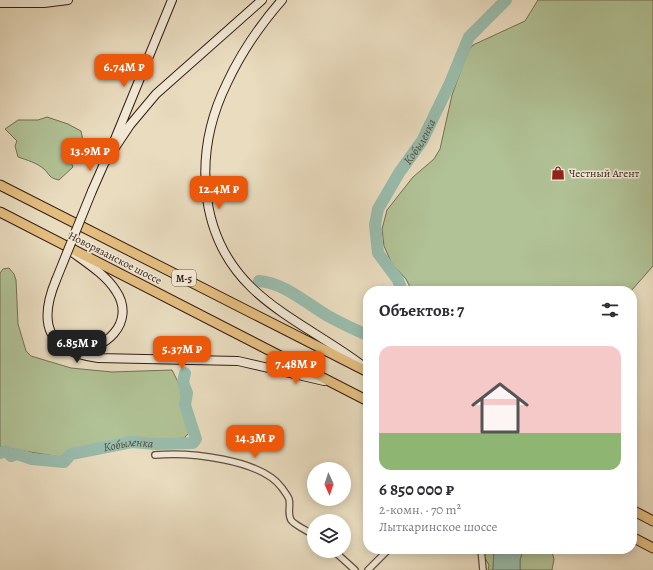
<!DOCTYPE html>
<html lang="ru">
<meta charset="utf-8">
<style>
body{margin:0;font-family:Alegreya,serif;background:#f7f7f7;color:#2b2b33;height:100vh;display:flex;flex-direction:column;font-size:15px;white-space:nowrap}
*{box-sizing:border-box;margin:0}
p{font-size:13px;color:#7c7c81}
.icon{flex:none;width:22px;height:22px;fill:none;stroke:currentColor;stroke-width:2;stroke-linecap:round;stroke-linejoin:round}
.map{position:relative;flex:1;overflow:hidden}
.drawer{position:absolute;left:363px;top:286px;width:274px;height:268px;display:flex;flex-direction:column;background:#fff;border-radius:16px;box-shadow:0 2px 10px #0003}
.drawer>*{flex:none}
.needle{width:26px;rotate:177deg}
.controls{position:absolute;left:307px;top:462px;display:grid;gap:8px}
.controls a{display:grid;place-items:center;width:44px;height:44px;border-radius:50%;background:#fff;box-shadow:0 2px 10px #0003;font-size:20px}
.price{position:absolute;translate:-50% -34px;padding:0 9px;border-radius:8px;background:#ea580c;color:#fff;font-size:13px;line-height:26px;filter:drop-shadow(0 1px 2px #0008)}
.price::after{content:'';position:absolute;left:50%;top:24px;width:12px;height:9px;margin-left:-6px;background:inherit;clip-path:polygon(0 0,100% 0,50% 100%)}
.price.active{background:#222;color:#fff}
ul{padding:0;list-style:none}
li{display:grid;align-content:center;gap:8px;height:212px;padding:0 16px}
li span{display:grid;place-items:center;height:124px;border-radius:12px;color:#555}
li>.icon{margin-inline-start:auto}
span .icon{width:72px;height:72px;fill:#fffc;stroke-width:1}
li b{font-size:17px}
h2{display:flex;justify-content:space-between;align-items:center;height:48px;padding:0 16px;font-size:17px}
.map>svg:first-child{display:block}
.green{fill:#b1c296;stroke:#727055}
.water{fill:#99bcac;stroke:#717c6f}
.lines{fill:none;stroke-linecap:round;stroke-linejoin:round}
.river{stroke:#99bcac;stroke-width:12}
.minor-casing{stroke:#614d3f;stroke-width:8}
.secondary-casing{stroke:#341d14;stroke-width:10}
.trunk-casing{stroke:#341d14;stroke-width:11}
.minor{stroke:#f1e8d5;stroke-width:5.5}
.secondary{stroke:#f1e8d5;stroke-width:8}
.trunk{stroke:#e4be80;stroke-width:9}
.secondary-bridge-casing{stroke:#341d14;stroke-width:10;stroke-linecap:butt}
.secondary-bridge{stroke:#f1e8d5;stroke-width:8}
.labels{text-anchor:middle;dominant-baseline:central;stroke-width:3;stroke-linejoin:round;paint-order:stroke}
.shield{fill:#f1e8d5;stroke:#6d5a4e;stroke-width:1}
.shield-label{font-size:10px;font-weight:bold;fill:#341d14}
.poi-label{font-size:11px;fill:#341d14;stroke:#f1e8d5;text-anchor:start}
.street-label{font-size:11px;fill:#341d14;stroke:#f1e8d5}
.water-label{font-size:12px;font-style:italic;fill:#524d42;stroke:#f1e8d5}
</style>
<div class="map">
<svg width="653" height="570" viewBox="0 0 653 570">
<rect width="100%" height="100%" fill="#e9dcbf"/>
<filter id="stains"><feTurbulence type="fractalNoise" baseFrequency=".005" numOctaves="4"/><feColorMatrix values="0 0 0 0 .2 0 0 0 0 .09 0 0 0 0 .02 0 0 0 .5 -.17"/></filter>
<radialGradient id="worn" r=".72"><stop offset=".6" stop-color="#630" stop-opacity="0"/><stop offset="1" stop-color="#630" stop-opacity=".3"/></radialGradient>
<path class="green" d="M 538,0 L 653,0 L 653,266 L 631,291 L 412,291 L 406,279 L 392,264 L 384,246 L 382,229 L 387,210 L 413,177 L 434,159 L 440,149 L 452,95 L 468,51 L 473,45 L 525,21 Z
M 47,117 L 68,124 L 81,131 L 83,141 L 63,143 L 73,167 L 59,180 C 49,178 50,175 44,169 C 37,163 27,160 18,157 L 15,146 L 17,141 L 5,129 L 18,120 L 38,120 Z
M 9,268 L 14,274 L 16,280 L 18,324 L 26,351 L 31,356 L 71,368 L 112,372 L 172,370 L 181,388 L 182,405 L 189,427 L 189,433 L 184,438 L 177,440 L 131,438 L 69,452 L 60,457 L 0,447 L 0,273 L 3,269 Z
M 484,549 L 494,549 L 493,570 L 488,570 L 489,565 L 482,553 Z
M 523,549 L 551,549 L 554,559 L 552,570 L 520,570 L 520,560 Z"/>
<path class="water" d="M 494,549 L 523,549 L 520,560 L 520,570 L 493,570 Z"/>
<g class="lines">
<g class="river">
<path d="M 259,281 C 285,283 307,304 328,316 C 341,323 354,330 368,335"/>
<path id="s1" d="M 402,291 L 398,280 L 378,253 L 375,225 L 378,209 L 399,173 L 422,141 L 450,83 L 469,37 L 506,0"/>
<path id="s2" d="M 0,453 L 7,451 L 11,456 L 17,454 L 32,459 L 64,462 L 71,454 L 132,442 L 156,444 L 193,443 L 196,439 L 185,405 L 187,393 L 183,382 L 185,373"/>
</g>
<g class="minor-casing">
<path id="minor" d="M 155,455 C 189,452 261,459 282,488 C 284,491 288,496 289,499 C 291,506 287,513 291,520 C 294,525 308,531 314,535
M 481,549 L 483,570
M 334,551 L 355,570
M 368,570 L 389,549"/>
</g>
<g class="secondary-casing">
<path id="secondary" d="M 282,0 C 260,25 241,53 227,83 C 194,150 196,234 252,288 C 283,318 328,339 363,366
M 0,3 L 44,3 L 68,0
M 113,144 L 172,0
M 106,161 L 130,125 L 156,94 L 262,0
M 92,191 L 107,157
M 56,280 C 38,323 47,352 98,358 L 238,361 L 324,381
M 72,348 C 104,354 137,322 116,291 C 106,275 87,263 72,252"/>
</g>
<g class="trunk-casing">
<path id="trunk" d="M 0,185 L 368,372
M 0,212 L 368,401
M 632,510 L 653,521
M 632,537 L 653,548"/>
</g>
<use href="#minor" class="minor"/>
<use href="#secondary" class="secondary"/>
<use href="#trunk" class="trunk"/>
<g class="secondary-bridge-casing">
<path id="secondary-bridge" d="M 56,280 L 92,191"/>
</g>
<use href="#secondary-bridge" class="secondary-bridge"/>
</g>
<defs>
<g id="shop-bare" transform="scale(1.08)"><path d="M-5-2.5h2.3a2.7 3.5 0 0 1 5.4 0H5L5.5 6h-11ZM-1.5-2.5h3a1.5 2.3 0 0 0-3 0Z" fill="#8f2418" stroke="#f1e8d5" stroke-width="2.5" paint-order="stroke"/></g>
</defs>
<g fill-rule="evenodd">
<use href="#shop-bare" x="558" y="173"/>
</g>
<g class="labels">
<rect class="shield" x="172" y="270" width="24" height="16" rx="3"/>
<g class="shield-label">
<text x="184" y="278">М-5</text>
</g>
<g class="poi-label">
<text x="569" y="173">Честный Агент</text>
</g>
<g class="street-label">
<text transform="translate(115 258) rotate(27)">Новорязанское шоссе</text>
</g>
<g class="water-label">
<text stroke="none"><textPath href="#s1" startOffset="169">Кобыленка</textPath></text>
<text stroke="none"><textPath href="#s2" startOffset="137">Кобыленка</textPath></text>
</g>
</g>
<rect width="100%" height="100%" filter="url(#stains)"/>
<rect width="100%" height="100%" fill="url(#worn)"/>
</svg>
<div class="controls">
<a><svg class="needle" viewBox="-14 -14 28 28"><path d="M0-13l5 13h-10z" fill="#e53935"/><path d="M0 13l5-13h-10z" fill="#7c7c81"/></svg></a>
<a><svg class="icon" aria-label="layers" viewBox="0 0 24 24"><path d="M12 4l9 5-9 5-9-5zM3 14l9 5 9-5"/></svg></a>
</div>
<b class="price" style="left:124px;top:88px">6.74M ₽</b>
<b class="price" style="left:90px;top:172px">13.9M ₽</b>
<b class="price" style="left:219px;top:210px">12.4M ₽</b>
<b class="price active" style="left:77px;top:364px">6.85M ₽</b>
<b class="price" style="left:182px;top:370px">5.37M ₽</b>
<b class="price" style="left:296px;top:385px">7.48M ₽</b>
<b class="price" style="left:255px;top:459px">14.3M ₽</b>
<section class="drawer">
<h2>Объектов: 7<svg class="icon" aria-label="filters" viewBox="0 0 24 24"><path d="M4 7h16M4 17h16"/><circle cx="9" cy="7" r="2"/><circle cx="15" cy="17" r="2"/></svg></h2>
<ul>
<li><span style="background:linear-gradient(#f6c9c9 70%,#8fb573 0)"><svg class="icon" aria-label="home" viewBox="0 0 24 24"><path d="M3 11l9-7 9 7M6 9v11h12V9"/></svg></span><div><b>6 850 000 ₽</b><p>2-комн. · 70 m²</p><p>Лыткаринское шоссе</p></div></li>
</ul>
</section>
</div>
